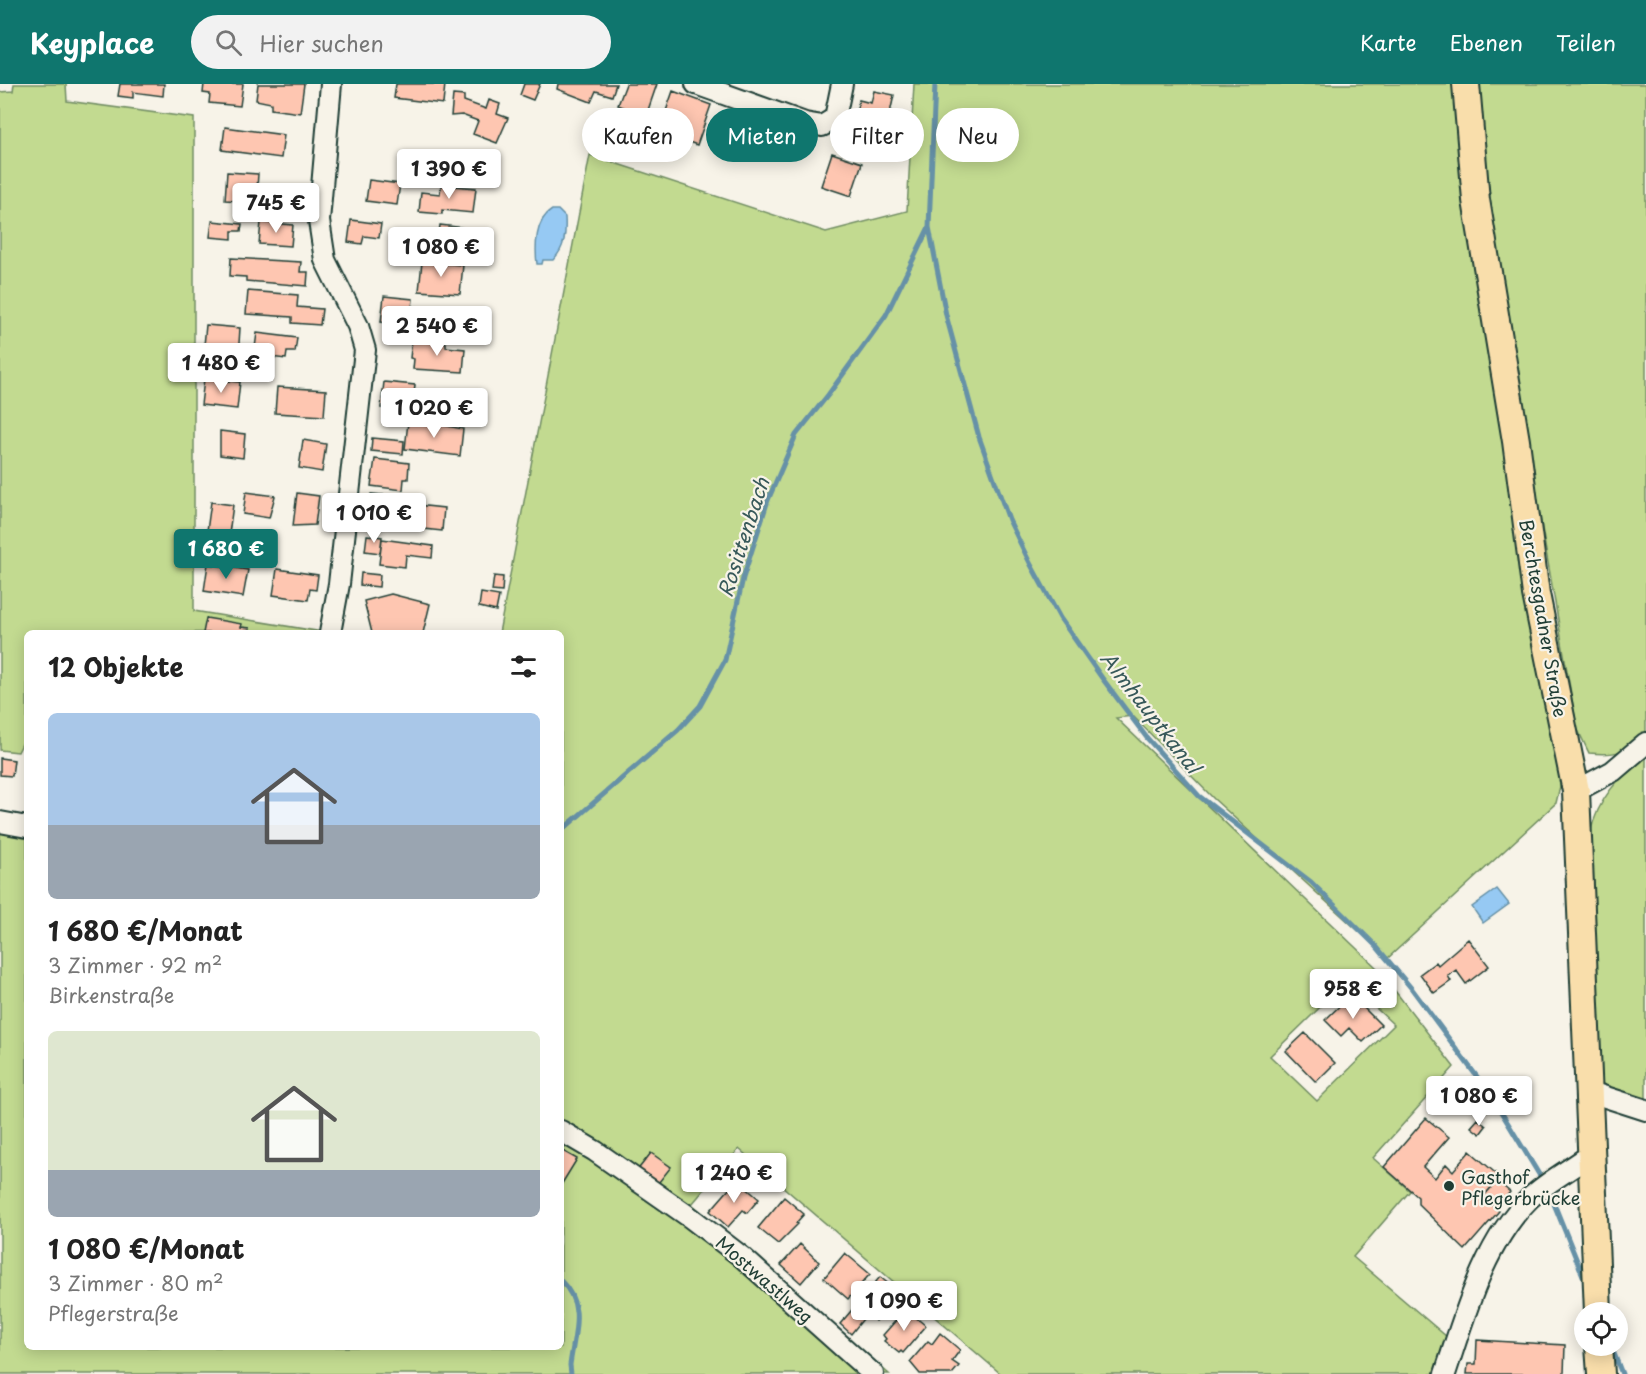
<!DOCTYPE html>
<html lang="de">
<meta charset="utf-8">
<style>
body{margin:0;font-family:"Playpen Sans",sans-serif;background:#f2f2f2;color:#222;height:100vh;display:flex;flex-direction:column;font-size:22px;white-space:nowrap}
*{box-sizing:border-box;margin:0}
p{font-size:20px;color:#767676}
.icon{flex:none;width:33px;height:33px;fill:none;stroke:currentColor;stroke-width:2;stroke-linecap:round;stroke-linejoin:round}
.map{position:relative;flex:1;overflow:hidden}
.drawer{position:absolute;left:24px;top:546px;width:540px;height:720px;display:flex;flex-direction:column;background:#fff;border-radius:9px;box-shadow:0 3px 15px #0003}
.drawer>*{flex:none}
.banner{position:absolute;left:582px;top:24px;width:570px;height:54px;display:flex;gap:12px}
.buttons{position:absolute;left:1574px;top:1218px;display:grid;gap:12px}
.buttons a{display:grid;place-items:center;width:54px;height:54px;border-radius:50%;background:#fff;box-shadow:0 3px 15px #0003;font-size:30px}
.price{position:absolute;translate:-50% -51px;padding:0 14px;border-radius:6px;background:#fff;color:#222;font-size:20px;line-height:39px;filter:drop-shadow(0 2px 3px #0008)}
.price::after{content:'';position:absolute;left:50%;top:36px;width:18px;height:14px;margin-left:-9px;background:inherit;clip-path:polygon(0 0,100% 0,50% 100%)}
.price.current{background:#0f766e;color:#fff}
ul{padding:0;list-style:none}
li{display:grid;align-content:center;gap:12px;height:318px;padding:0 24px}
li span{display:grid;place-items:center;height:186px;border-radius:9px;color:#555}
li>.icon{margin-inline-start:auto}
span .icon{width:108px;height:108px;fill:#fffc;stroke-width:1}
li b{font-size:26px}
h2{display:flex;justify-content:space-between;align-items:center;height:72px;padding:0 24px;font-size:26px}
.tag{padding:0 21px;border-radius:27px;background:#fff;box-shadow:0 3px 15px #0003;font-size:21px;line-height:54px}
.tag.current{background:#0f766e;color:#fff}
header{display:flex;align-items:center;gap:36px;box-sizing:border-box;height:84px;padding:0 30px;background:#0f766e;color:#fff}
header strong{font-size:28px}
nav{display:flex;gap:33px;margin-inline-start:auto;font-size:21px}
.search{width:420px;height:54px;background:#f2f2f2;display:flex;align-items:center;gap:15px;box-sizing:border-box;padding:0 21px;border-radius:33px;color:#767676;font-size:22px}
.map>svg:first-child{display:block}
.green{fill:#c2da90;stroke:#708c62;stroke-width:1.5;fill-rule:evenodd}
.water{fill:#96c9f3;stroke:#6691a7;stroke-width:1.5}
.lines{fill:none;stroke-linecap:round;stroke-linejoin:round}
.stream{stroke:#6691a7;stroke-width:5}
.building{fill:#fec6b1;stroke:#1f3d34;stroke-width:1.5}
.minor-casing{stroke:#1f3d34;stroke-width:24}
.major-casing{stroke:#1f3d34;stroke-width:30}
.minor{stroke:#f7f3e8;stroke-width:20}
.major{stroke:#f9deab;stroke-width:26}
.poi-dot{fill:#1f3d34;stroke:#f7f3e8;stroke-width:2}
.labels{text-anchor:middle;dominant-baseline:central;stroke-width:4.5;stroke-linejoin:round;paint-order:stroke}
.street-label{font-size:18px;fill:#1f3d34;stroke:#f7f3e8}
.poi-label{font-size:18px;fill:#1f3d34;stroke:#f7f3e8;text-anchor:start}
.water-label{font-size:20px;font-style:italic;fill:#37595a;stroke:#f7f3e8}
</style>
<header>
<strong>Keyplace</strong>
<div class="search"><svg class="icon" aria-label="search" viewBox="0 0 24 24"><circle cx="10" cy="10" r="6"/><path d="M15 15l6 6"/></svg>Hier suchen</div>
<nav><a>Karte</a><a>Ebenen</a><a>Teilen</a></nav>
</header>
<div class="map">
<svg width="1646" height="1290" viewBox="0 0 1646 1290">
<rect width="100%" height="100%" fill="#f7f3e8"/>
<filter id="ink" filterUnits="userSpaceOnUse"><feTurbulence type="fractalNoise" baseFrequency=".0167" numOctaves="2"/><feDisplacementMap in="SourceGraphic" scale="12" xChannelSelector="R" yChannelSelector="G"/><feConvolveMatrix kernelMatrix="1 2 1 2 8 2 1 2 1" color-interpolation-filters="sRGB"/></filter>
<g filter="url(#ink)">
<path class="green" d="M 14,0 L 66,0 L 67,17 L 194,34 L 194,527 L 323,548 L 27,549 L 27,650 L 18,668 L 0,666 L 0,8 L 13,7 Z
M 914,0 L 1646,0 L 1646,648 C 1625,668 1618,672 1589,669 L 1577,644 L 1539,427 L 1516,430 L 1561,698 L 1556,719 L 1388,874 L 1214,715 L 1133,632 L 1116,634 L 1378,885 L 1454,983 L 1373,1074 L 1410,1107 L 1353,1173 L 1447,1253 L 1435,1290 L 1001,1290 L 739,1065 L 692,1120 L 889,1290 L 0,1290 L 0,733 L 27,737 L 27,1263 L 561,1263 L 561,549 L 499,549 L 590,71 L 826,148 L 907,127 ZM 1347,897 L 1394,941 L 1317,1017 L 1270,972 Z
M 1646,671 L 1646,1021 L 1609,1011 L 1596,998 L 1590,750 C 1598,714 1618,694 1646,671 Z"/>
<path class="water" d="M 552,126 L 558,126 L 565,133 C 566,150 565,164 553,176 L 543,176 L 542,180 L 537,180 C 535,163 535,136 552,126 Z
M 1497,805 L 1509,820 L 1483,839 L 1472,823 Z"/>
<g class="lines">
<path class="stream" d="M 935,0 L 929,143 L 946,231 L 979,353 L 1009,436 L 1030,479 L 1060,534 L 1102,594 L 1147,654 L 1199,712 L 1311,798 L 1376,862 L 1412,905 L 1492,1013 L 1543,1097
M 561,747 L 678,646 L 700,622 L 725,576 L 743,494 L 768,416 L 796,351 L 828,311 L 886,231 L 929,143
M 1548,1105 L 1586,1199
M 561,1197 C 586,1221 574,1250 570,1281 L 571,1290
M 1611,1262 L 1622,1290"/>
</g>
<path class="building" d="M 120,0 L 164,0 L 163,12 L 133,8 L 133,14 L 118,12 Z
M 204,0 L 243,0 L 240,22 L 209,19 L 210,10 L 203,9 Z
M 258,0 L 304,0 L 300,29 L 271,25 L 271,19 L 256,16 Z
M 396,0 L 445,0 L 443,20 L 394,14 Z
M 524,0 L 540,0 L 533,16 L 520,11 Z
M 558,0 L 616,0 L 612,12 L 596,7 L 591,18 L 557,5 Z
M 626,0 L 657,0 L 646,32 L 618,21 Z
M 673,7 L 711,21 L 697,61 L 659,47 Z
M 874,7 L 894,11 L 886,47 L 853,40 L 859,16 L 871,19 Z
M 453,11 L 464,12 L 464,17 L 486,25 L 489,16 L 500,20 L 497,30 L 508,34 L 497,59 L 473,50 L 478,37 L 462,31 L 451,32 Z
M 225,43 L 284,51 L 281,74 L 222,66 Z
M 832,69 L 862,79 L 851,112 L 821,102 Z
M 227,88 L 258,90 L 256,118 L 225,116 Z
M 369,96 L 400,100 L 397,121 L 366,117 Z
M 441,101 L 476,104 L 473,129 L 442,126 L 442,130 L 419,128 L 421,108 L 440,110 Z
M 351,136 L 381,140 L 379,154 L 364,152 L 362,160 L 348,158 Z
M 212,137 L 242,140 L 241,147 L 232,147 L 232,155 L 210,153 Z
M 261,138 L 293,141 L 291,162 L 259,160 Z
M 440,141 L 481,146 L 478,170 L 437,165 Z
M 231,174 L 301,178 L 300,188 L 308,188 L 307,202 L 246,197 L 246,193 L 230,192 Z
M 422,178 L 463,181 L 460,210 L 419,207 Z
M 248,207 L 298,211 L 297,223 L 322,225 L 320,241 L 292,239 L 292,233 L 246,230 Z
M 384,212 L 413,215 L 410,242 L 381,238 Z
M 206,241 L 240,244 L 238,275 L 203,272 Z
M 257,249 L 297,254 L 295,268 L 287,268 L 286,275 L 254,271 Z
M 412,256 L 446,259 L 446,263 L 465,265 L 463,288 L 413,285 L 414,275 L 410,274 Z
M 204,295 L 240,298 L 237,325 L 201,321 Z
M 384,298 L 415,301 L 412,327 L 381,324 Z
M 277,303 L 326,306 L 324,332 L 275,329 Z
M 421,337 L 463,345 L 460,372 L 405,365 L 408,338 L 420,340 Z
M 220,347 L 245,350 L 243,374 L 220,371 Z
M 372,354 L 404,357 L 403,370 L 371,367 Z
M 303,356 L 326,360 L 322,388 L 299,384 Z
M 375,375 L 409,379 L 408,395 L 404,395 L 403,406 L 371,402 Z
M 246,408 L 275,412 L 269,434 L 243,430 Z
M 297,409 L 319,412 L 315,441 L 293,442 Z
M 371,410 L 405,413 L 403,430 L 395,429 L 396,424 L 381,422 L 381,426 L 367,425 Z
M 211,418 L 233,421 L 228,457 L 206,454 Z
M 407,420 L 444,424 L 442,447 L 405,443 Z
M 367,451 L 382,453 L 380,469 L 365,467 Z
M 382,455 L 433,462 L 432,474 L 406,471 L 405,483 L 379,480 Z
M 208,480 L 248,486 L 243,513 L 204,507 Z
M 277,485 L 318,491 L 316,506 L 310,505 L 308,516 L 273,511 Z
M 361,489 L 380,491 L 379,503 L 360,501 Z
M 494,492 L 503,493 L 502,508 L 492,507 Z
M 481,509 L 499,512 L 496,527 L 479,523 Z
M 391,510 L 430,520 L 423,549 L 372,549 L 364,517 Z
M 206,534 L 242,540 L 241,543 L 250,544 L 249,549 L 203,549 Z
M 0,674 L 14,676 L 12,692 L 0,691 Z
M 1468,855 L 1489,882 L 1466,900 L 1456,886 L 1448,892 L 1451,897 L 1434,909 L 1420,890 L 1436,878 L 1438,881 Z
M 1351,911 L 1381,941 L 1363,958 L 1349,944 L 1341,952 L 1325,936 Z
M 1305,949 L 1335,979 L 1316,998 L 1286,967 Z
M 1426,1034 L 1449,1053 L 1423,1083 L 1435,1094 L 1446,1080 L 1453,1087 L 1470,1067 L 1500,1093 L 1483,1113 L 1499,1127 L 1465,1166 L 1418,1120 L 1418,1113 L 1384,1083 Z
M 1478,1035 L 1486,1042 L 1480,1050 L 1471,1043 Z
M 561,1066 L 577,1075 L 561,1101 Z
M 651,1069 L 671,1083 L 655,1103 L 636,1088 Z
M 737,1096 L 759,1115 L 747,1129 L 743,1126 L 728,1143 L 710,1127 Z
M 1497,1097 L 1510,1108 L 1496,1125 L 1483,1113 Z
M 784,1113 L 804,1130 L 796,1139 L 798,1140 L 778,1160 L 758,1144 Z
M 800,1160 L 819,1178 L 801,1199 L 781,1181 Z
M 845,1169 L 870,1190 L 848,1215 L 824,1194 Z
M 880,1193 L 900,1209 L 876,1237 L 867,1230 L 851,1250 L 840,1240 Z
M 906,1225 L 926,1242 L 903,1269 L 901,1267 L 899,1269 L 884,1257 L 886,1255 L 883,1251 Z
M 940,1249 L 960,1266 L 952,1277 L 959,1282 L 952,1290 L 920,1290 L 910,1278 L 928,1257 L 932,1260 Z
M 1477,1256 L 1565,1261 L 1564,1290 L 1467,1290 L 1468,1280 L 1476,1280 Z"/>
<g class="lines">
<g class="minor-casing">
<path id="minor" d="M 696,0 L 805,39 L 822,42 L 835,34 L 842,0
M 330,549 L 339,500 L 365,266 L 358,242 L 325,176 L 319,137 L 331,0
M 1576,707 L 1613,687 L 1646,659
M 0,738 L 27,743
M 1587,1007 L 1646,1026
M 561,1047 L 595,1067 L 691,1134 L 742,1173 L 873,1290
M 1445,1290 C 1465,1230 1484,1159 1530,1114 C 1548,1097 1571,1085 1590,1071"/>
</g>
<g class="major-casing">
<path id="major" d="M 1466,0 L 1476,116 L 1516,357 L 1536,510 L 1576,707 L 1598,1228
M 1599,1262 L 1601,1290"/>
</g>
<use href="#minor" class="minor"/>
<use href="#major" class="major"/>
</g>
</g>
<circle class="poi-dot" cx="1449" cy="1102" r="6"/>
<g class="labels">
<g class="street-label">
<text transform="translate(1544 534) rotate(80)">Berchtesgadner Straße</text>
<text transform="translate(765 1195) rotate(41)">Mostwastlweg</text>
</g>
<g class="poi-label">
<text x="1461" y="1092">Gasthof<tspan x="1461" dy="21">Pflegerbrücke</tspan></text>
</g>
<g class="water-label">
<text transform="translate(743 453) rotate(-72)">Rosittenbach</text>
<text transform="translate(1151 628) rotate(52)">Almhauptkanal</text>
</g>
</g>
</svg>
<div class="buttons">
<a><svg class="icon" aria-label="locate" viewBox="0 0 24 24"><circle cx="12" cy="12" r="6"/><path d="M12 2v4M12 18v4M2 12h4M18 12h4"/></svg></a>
</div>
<b class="price" style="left:449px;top:116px">1 390 €</b>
<b class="price" style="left:276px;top:150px">745 €</b>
<b class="price" style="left:441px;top:194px">1 080 €</b>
<b class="price" style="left:437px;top:273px">2 540 €</b>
<b class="price" style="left:221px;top:310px">1 480 €</b>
<b class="price" style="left:434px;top:355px">1 020 €</b>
<b class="price" style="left:374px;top:460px">1 010 €</b>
<b class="price current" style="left:226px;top:496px">1 680 €</b>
<b class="price" style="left:1353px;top:936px">958 €</b>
<b class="price" style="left:1479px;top:1043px">1 080 €</b>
<b class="price" style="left:734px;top:1120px">1 240 €</b>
<b class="price" style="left:904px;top:1248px">1 090 €</b>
<div class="banner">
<a class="tag">Kaufen</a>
<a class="tag current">Mieten</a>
<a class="tag">Filter</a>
<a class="tag">Neu</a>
</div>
<section class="drawer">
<h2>12 Objekte<svg class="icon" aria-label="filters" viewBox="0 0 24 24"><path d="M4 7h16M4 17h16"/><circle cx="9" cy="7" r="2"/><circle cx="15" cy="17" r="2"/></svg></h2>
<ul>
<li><span style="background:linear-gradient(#a9c7e8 60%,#9aa5b1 0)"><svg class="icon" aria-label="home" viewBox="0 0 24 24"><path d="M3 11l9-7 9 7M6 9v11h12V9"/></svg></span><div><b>1 680 €/Monat</b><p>3 Zimmer · 92 m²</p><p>Birkenstraße</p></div></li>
<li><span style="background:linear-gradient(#dfe7d0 75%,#9aa5b1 0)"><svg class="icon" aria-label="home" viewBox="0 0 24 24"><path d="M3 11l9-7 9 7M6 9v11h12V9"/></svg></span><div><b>1 080 €/Monat</b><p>3 Zimmer · 80 m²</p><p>Pflegerstraße</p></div></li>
</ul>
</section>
</div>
